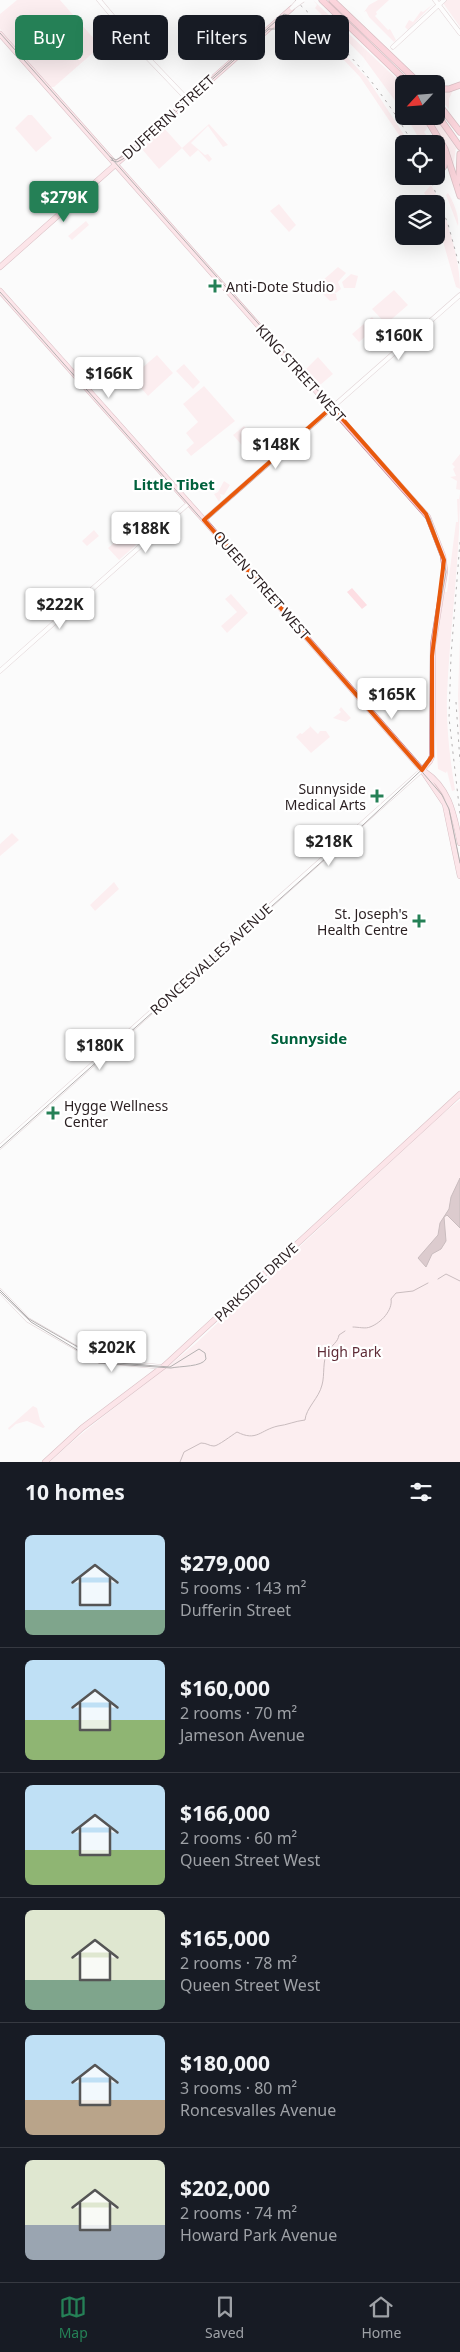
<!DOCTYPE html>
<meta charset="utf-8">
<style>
body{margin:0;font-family:"Noto Sans",sans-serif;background:#20242c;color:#f1f3f6;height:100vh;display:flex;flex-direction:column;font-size:19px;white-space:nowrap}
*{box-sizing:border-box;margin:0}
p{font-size:16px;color:#9ea1a6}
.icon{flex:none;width:28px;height:28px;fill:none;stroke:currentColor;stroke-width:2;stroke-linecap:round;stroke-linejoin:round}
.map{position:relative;height:1462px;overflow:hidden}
.drawer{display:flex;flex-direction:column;background:#171b24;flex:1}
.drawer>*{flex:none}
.hud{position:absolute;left:15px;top:15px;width:430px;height:45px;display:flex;gap:10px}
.needle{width:32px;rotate:244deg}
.controls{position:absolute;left:395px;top:75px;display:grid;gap:10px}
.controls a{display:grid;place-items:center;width:50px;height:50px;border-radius:8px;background:#171b24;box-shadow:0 5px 20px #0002;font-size:25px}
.price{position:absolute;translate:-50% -42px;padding:0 11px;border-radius:5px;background:#fff;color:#222;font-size:16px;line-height:32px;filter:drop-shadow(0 1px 2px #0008)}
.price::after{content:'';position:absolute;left:50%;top:30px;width:15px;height:11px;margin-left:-8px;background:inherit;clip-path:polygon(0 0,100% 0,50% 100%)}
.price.on{background:#258056;color:#fff}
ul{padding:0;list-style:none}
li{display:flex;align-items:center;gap:15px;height:125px;padding:0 25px}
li+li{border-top:1px solid #363941}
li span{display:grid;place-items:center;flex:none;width:140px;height:100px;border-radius:8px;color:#555}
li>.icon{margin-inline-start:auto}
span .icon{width:60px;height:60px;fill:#fffc;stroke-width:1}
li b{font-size:21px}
h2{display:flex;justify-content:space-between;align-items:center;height:60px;padding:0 25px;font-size:21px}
.chip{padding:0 18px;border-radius:8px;background:#171b24;box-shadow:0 5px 20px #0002;font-size:18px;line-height:45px}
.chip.on{background:#258056;color:#fff}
.tab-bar{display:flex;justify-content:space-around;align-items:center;height:70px;border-top:1px solid #363941;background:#171b24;font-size:14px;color:#9ea1a6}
.tab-bar a{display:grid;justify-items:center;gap:2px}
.tab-bar .on{color:#258056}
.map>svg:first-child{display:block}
.green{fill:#fddee3}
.water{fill:#b69197;stroke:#8c6f74}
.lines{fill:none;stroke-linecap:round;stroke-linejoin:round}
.stream{stroke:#8c6f74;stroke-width:1}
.minor-casing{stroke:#bfa1a6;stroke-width:5}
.major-casing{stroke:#b17782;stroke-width:6}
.highway-casing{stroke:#b17782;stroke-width:7}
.minor{stroke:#fff;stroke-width:4}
.major{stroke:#fccad3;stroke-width:5}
.highway{stroke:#faa7b6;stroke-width:5.5}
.tram{stroke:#5e5657;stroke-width:1}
.rail{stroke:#5e5657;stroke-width:1;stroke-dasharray:2.5 5;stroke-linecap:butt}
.minor-bridge-casing{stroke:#bfa1a6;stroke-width:5;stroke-linecap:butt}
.minor-bridge{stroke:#fff;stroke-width:4}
.marked{fill:none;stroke:#e8590c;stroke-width:4;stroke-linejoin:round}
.poi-dot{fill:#258056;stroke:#fff;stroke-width:2}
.labels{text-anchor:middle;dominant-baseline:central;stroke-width:4.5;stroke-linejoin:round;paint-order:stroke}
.street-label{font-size:14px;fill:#2a1f21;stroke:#fff}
.poi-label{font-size:14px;fill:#2a1f21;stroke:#fff;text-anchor:start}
.park-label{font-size:14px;fill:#5f2c37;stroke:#fff}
.neighbourhood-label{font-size:15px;font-weight:bold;fill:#00613c;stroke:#fff}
</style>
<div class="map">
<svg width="460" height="1462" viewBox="0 0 460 1462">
<rect width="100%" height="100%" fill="#fbfbfb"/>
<path class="green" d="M 17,0 L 60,0 L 96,41 L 103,44 L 54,87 L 51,87 L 0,29 L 0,14 Z
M 313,0 L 398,80 L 404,88 L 404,113 L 363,57 L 315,8 L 317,5 Z
M 378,0 L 389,0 L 376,12 L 377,14 L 375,16 L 388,30 L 390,29 L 396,40 L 394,42 L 369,17 L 366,11 L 364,12 L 369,5 Z
M 446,0 L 460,0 L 460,27 L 443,3 Z
M 433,4 L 408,30 L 405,27 L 409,20 L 413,22 L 421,11 L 423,12 Z
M 307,15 L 367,78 L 410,144 L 405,144 L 360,77 L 303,17 Z
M 436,90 L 453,90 L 449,99 L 449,109 L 436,95 Z
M 28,115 L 32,115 L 52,138 L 36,152 L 15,128 Z
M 406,116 L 423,116 C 427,122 430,127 424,132 L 428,137 L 431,135 L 437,138 C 446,155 445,157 436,173 L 436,144 L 422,144 Z
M 427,116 L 435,116 L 456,148 L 453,167 Z
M 209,124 L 228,145 L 223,147 L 208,126 L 191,143 L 205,155 L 208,154 L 212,159 L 209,162 L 198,150 L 190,157 L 182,148 L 159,169 L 141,148 L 164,128 L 182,148 Z
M 431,185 C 446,212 460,258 460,289 L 456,287 L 436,217 L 436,204 L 431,204 L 424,193 Z
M 448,193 C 453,200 460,218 458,226 L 446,195 Z
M 279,204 L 296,225 L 289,232 L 270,211 Z
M 86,221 L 89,225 L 72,240 L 68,236 Z
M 338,267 L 346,273 L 338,282 L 341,289 L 336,293 L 327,289 L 322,281 Z
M 351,274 L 358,276 L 355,288 L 344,288 L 342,282 Z
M 324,290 L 336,294 L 337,300 L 330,301 L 322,293 Z
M 394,290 L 408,305 L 386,324 L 372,309 Z
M 372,317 L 379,325 L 359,342 L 352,334 Z
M 157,355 L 173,373 L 148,396 L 133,379 L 136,376 L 135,374 Z
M 318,357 L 333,374 L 319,386 L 305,370 Z
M 184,364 L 200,382 L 193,389 L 176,371 Z
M 204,386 L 235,421 L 191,456 L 186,450 L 194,443 L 186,433 L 198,422 L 183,404 Z
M 244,426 L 257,441 L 246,450 L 233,435 Z
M 460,454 L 460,490 L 456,489 L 457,481 L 450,477 L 456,476 L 453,469 L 455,467 L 452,464 Z
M 224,481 L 230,485 L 224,495 L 220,494 L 221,497 L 219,502 L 214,494 L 218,492 Z
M 460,493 C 460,560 450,627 447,695 C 446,727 450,759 455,790 L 452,791 L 447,771 L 446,773 L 438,769 C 434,711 431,649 445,592 L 447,592 L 456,522 L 458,522 L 457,499 L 459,499 Z
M 116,525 L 121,527 L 136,545 L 119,560 L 108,548 L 116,541 L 111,535 L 115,531 L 113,528 Z
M 94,530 L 99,536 L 87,546 L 82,541 Z
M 352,588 L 367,605 L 362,609 L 347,592 Z
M 231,594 L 248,613 L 227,633 L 221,626 L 237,612 L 225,599 Z
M 460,636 L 460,743 L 458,696 Z
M 341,707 L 351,718 L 346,722 L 333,718 L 341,712 L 339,710 Z
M 309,725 L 318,734 L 320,731 L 326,731 L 330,737 L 311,753 L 296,737 L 300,733 L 302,734 L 310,727 Z
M 12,833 L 19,840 L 0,856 L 0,844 Z
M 114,882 L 119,889 L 95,911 L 90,905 Z
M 460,1100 L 460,1462 L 50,1462 C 95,1419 147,1385 194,1345 L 440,1116 Z
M 33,1406 L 37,1408 L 40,1420 L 45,1427 L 43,1428 L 27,1421 L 16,1424 L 9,1430 L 8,1428 Z"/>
<path class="water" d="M 460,1178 L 460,1228 L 447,1215 L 444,1217 L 446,1241 L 441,1249 L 432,1254 L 426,1267 L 418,1258 L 438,1235 L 440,1223 L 449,1209 L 451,1197 Z"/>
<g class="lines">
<path class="stream" d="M 438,1279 L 446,1274 L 460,1281
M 353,1327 C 358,1327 366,1329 370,1327 C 381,1323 393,1310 391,1299 L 396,1293 L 413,1291 L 428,1283
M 180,1462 L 184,1452 L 201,1443 C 207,1443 209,1446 214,1446 C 218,1446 232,1435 237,1432 C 257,1442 260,1430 278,1426 C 287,1425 295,1421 305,1420 C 306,1408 319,1398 322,1385 C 325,1375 322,1360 328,1351 C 332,1345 338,1342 339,1335 L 345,1331"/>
<g class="minor-casing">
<path id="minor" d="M 99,0 L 145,55 L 188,100
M 435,0 L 460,33
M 393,47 L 444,0
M 204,520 L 460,295
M 0,671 L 189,503
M 0,1147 L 422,770
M 0,1291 L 28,1320 L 99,1361 L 163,1367"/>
</g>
<g class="major-casing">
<path id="major" d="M 0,34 L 428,517 L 443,556 L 445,571 L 433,645 L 432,756 L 430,761 L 422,770
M 0,267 L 292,8
M 0,291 L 204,520 L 422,770 L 445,804 L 460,876
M 424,771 C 450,788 454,815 460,843
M 45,1462 L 82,1428 L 164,1366 L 460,1094"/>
</g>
<g class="highway-casing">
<path id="highway" d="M 322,0 L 409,84
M 332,0 L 420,84
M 436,89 L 449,89 L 460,85
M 436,101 L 460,132
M 436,113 L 460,147
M 425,116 L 445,149 L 460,196
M 439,173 L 444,166 L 445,154
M 459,181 L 460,154"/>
</g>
<use href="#minor" class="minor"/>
<use href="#major" class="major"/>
<use href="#highway" class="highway"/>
<path class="tram" d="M 0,33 L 425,511 L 430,518 L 443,555 L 446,572 L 433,645 L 431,761 L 363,825 L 0,1148
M 110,157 L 116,160 L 123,156 L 284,14 L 291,16 L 312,39 L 311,47 L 304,53 L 299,53 L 277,29 L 269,29 L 123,159 L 117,162 L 111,160
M 0,292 L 300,630 L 442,795 L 449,809 L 460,863
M 0,1290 L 29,1319 L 104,1362 L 170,1367 L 199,1349 L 205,1353 L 206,1359 C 202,1367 180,1366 171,1368 L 99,1363 L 31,1322 L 0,1292"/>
<path class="rail" d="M 295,0 C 341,43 382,88 413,144
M 429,176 L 448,224 L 460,268
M 460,542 L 451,656 L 449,718 L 460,814
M 456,702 L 460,762"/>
<g class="minor-bridge-casing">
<path id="minor-bridge" d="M 292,8 L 303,0
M 292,8 L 299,0"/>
</g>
<use href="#minor-bridge" class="minor-bridge"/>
</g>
<path d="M0 0H460V1462H0ZM 332,407 L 426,514 L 444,560 L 432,656 L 432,756 L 422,770 L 204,520 Z" fill="#fbfbfb" fill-opacity=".55" fill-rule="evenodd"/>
<path class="marked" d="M 332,407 L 426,514 L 444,560 L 432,656 L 432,756 L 422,770 L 204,520 Z"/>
<g class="poi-dot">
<path d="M212.5 278.5h5v5h5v5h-5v5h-5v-5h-5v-5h5z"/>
<path d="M374.5 788.5h5v5h5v5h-5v5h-5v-5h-5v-5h5z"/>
<path d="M416.5 913.5h5v5h5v5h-5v5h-5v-5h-5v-5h5z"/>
<path d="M50.5 1105.5h5v5h5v5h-5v5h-5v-5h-5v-5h5z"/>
</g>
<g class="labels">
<g class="street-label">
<text transform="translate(168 117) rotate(-42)">DUFFERIN STREET</text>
<text transform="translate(301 373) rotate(48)">KING STREET WEST</text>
<text transform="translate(262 585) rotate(49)">QUEEN STREET WEST</text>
<text transform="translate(211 959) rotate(-42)">RONCESVALLES AVENUE</text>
<text transform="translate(256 1282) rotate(-43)">PARKSIDE DRIVE</text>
</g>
<g class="poi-label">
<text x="226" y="286">Anti-Dote Studio</text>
<text x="366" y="788" text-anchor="end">Sunnyside<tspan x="366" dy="16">Medical Arts</tspan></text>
<text x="408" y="913" text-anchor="end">St. Joseph's<tspan x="408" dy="16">Health Centre</tspan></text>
<text x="64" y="1105">Hygge Wellness<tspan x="64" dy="16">Center</tspan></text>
</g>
<g class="park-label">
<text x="349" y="1351">High Park</text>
</g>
<g class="neighbourhood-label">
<text x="174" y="484">Little Tibet</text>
<text x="309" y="1038">Sunnyside</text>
</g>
</g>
</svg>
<div class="controls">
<a><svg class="needle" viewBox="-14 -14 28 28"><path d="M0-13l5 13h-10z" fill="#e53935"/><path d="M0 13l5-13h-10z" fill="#9ea1a6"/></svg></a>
<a><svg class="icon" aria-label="locate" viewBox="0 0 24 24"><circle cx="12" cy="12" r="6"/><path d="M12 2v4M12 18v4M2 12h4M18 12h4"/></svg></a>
<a><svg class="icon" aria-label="layers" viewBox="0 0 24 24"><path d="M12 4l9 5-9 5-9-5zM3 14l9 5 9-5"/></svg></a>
</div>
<b class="price on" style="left:64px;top:223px">$279K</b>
<b class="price" style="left:399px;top:361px">$160K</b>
<b class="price" style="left:109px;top:399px">$166K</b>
<b class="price" style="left:276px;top:470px">$148K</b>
<b class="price" style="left:146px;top:554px">$188K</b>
<b class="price" style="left:60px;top:630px">$222K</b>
<b class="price" style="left:392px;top:720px">$165K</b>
<b class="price" style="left:329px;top:867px">$218K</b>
<b class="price" style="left:100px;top:1071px">$180K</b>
<b class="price" style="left:112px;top:1373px">$202K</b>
<div class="hud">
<a class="chip on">Buy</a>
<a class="chip">Rent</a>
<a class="chip">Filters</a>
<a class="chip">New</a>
</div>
</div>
<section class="drawer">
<h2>10 homes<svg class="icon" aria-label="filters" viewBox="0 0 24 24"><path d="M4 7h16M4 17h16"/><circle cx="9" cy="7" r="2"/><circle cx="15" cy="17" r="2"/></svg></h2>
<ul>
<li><span style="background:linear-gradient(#bfe0f5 75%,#7fa58c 0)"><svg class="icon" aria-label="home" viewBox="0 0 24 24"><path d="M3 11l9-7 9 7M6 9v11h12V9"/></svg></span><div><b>$279,000</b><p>5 rooms · 143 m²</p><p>Dufferin Street</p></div></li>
<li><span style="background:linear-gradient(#bfe0f5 60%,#8fb573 0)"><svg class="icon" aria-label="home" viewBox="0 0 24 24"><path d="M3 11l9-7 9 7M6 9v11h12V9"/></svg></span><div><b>$160,000</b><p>2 rooms · 70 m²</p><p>Jameson Avenue</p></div></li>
<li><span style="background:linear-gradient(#bfe0f5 65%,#8fb573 0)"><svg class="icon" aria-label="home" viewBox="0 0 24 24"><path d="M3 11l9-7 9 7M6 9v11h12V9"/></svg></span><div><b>$166,000</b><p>2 rooms · 60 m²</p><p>Queen Street West</p></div></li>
<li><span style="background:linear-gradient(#dfe7d0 70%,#7fa58c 0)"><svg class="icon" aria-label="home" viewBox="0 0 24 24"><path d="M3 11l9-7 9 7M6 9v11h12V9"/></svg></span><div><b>$165,000</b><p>2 rooms · 78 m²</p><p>Queen Street West</p></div></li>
<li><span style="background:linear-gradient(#bfe0f5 65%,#b9a48a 0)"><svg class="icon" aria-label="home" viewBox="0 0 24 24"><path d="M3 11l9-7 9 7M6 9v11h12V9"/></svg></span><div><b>$180,000</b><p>3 rooms · 80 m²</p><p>Roncesvalles Avenue</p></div></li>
<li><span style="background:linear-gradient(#dfe7d0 65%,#9aa5b1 0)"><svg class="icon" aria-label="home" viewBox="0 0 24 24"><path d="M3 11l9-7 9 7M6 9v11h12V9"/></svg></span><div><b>$202,000</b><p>2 rooms · 74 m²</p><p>Howard Park Avenue</p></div></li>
</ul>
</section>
<nav class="tab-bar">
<a class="on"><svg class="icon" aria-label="map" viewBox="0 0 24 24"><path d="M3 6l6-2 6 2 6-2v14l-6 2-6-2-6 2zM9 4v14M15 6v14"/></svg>Map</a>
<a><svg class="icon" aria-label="saved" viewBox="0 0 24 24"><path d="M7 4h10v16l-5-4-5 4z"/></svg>Saved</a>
<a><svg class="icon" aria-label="home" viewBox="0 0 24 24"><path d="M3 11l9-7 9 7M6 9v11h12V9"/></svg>Home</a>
</nav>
